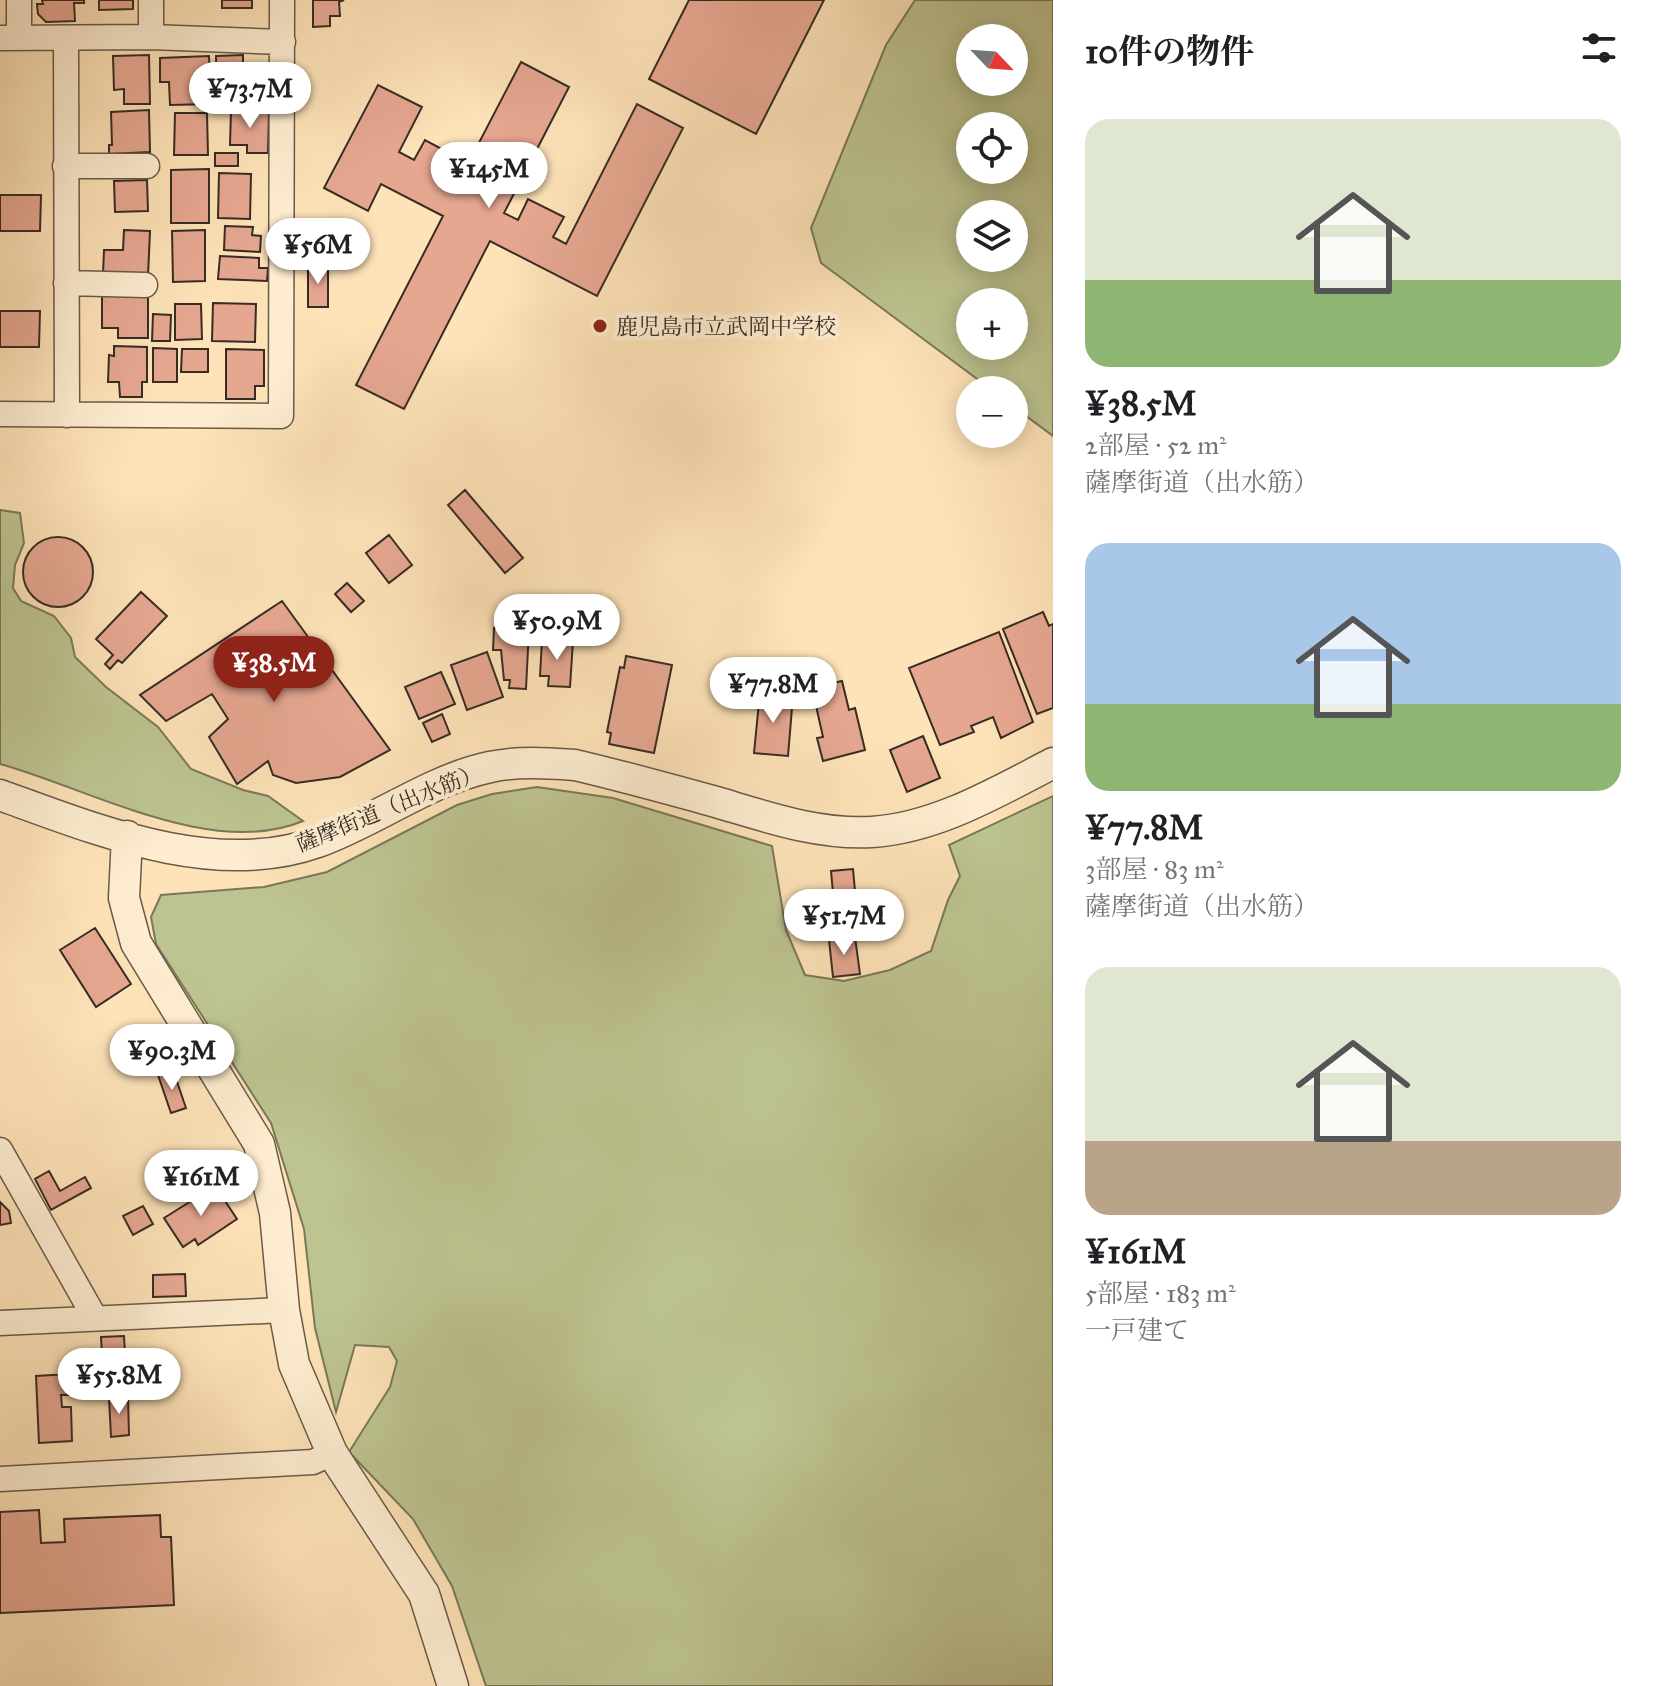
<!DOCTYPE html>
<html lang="ja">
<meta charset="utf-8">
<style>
body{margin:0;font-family:"IM FELL Great Primer","Noto Serif JP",serif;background:#f2f2f2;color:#202124;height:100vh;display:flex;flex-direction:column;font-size:30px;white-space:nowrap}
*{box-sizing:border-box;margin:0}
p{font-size:26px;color:#757577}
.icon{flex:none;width:44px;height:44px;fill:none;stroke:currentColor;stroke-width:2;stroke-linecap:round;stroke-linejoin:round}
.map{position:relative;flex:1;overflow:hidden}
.details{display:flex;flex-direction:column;background:#fff;width:600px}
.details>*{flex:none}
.needle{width:52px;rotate:115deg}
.controls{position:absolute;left:956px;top:24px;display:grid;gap:16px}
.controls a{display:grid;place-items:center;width:72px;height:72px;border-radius:50%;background:#fff;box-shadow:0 4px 20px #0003;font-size:40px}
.price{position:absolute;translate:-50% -68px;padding:0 18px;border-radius:28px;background:#fff;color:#222;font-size:26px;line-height:52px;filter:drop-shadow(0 2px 4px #0008)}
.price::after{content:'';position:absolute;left:50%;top:48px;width:24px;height:18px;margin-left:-12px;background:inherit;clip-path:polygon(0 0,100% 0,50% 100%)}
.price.active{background:#8f2418;color:#fff}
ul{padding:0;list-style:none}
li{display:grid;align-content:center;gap:16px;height:424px;padding:0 32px}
li span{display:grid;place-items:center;height:248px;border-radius:24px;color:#555}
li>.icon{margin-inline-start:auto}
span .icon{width:144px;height:144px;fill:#fffc;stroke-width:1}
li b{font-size:34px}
h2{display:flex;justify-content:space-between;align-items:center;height:96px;padding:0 32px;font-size:34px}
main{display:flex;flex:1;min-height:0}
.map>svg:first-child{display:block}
.green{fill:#bdc491;stroke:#7a785a;stroke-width:2;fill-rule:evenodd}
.building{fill:#e6a791;stroke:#372c24;stroke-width:2}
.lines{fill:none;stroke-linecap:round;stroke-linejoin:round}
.minor-casing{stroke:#695a49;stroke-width:27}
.tertiary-casing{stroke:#695a49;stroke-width:33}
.minor{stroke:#feedd1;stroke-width:24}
.tertiary{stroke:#feedd1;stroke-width:30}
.poi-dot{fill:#8f2418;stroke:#feedd1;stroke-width:3}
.labels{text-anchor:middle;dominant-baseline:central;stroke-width:8;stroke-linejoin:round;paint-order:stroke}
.poi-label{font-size:22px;fill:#372c24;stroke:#feedd1;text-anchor:start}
.street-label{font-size:22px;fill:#372c24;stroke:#feedd1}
</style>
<main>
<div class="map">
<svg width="1053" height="1686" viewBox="0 0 1053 1686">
<rect width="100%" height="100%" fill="#fee3b8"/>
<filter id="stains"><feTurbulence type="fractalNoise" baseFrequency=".0025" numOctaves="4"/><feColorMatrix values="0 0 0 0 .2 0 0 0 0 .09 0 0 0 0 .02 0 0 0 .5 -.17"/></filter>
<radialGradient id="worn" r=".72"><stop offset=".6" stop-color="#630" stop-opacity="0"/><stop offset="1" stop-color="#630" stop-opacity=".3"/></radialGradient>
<path class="green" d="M 915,0 L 1053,0 L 1053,436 L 1014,407 L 1014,390 L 992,390 L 821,263 L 811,228 L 886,45 ZM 970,38 L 1014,38 L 1014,82 L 970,82 ZM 970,126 L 1014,126 L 1014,170 L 970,170 ZM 1014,214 L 1014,258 L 970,258 L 970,214 ZM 970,302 L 1014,302 L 1014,346 L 970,346 Z
M 0,510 L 20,513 L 24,543 L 15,565 L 13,588 L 21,601 L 54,616 L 71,638 L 75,657 L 106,687 L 158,727 L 191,769 L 243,790 L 268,796 L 303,821 C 212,859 90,789 0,764 Z
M 537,787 L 613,798 L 772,846 L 786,930 L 805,975 L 844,981 L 890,970 L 931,951 L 948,900 L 960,876 L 949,845 L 1053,796 L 1053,1686 L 486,1686 L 452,1586 L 413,1519 L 349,1452 L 390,1387 L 397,1361 L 389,1347 L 355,1345 L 336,1412 L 315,1328 L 304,1229 L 271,1123 L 156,944 L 151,917 L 161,895 L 264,887 L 327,872 L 457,805 L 492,794 Z"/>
<path class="building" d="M 42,0 L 84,0 L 84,3 L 74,3 L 75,21 L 46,22 L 38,14 L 37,4 L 43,4 Z
M 99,0 L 133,0 L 133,9 L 99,10 Z
M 222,0 L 252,0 L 252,8 L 222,8 Z
M 313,0 L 344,0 L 339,2 L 340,16 L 330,16 L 330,26 L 313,27 Z
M 689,0 L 824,0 L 756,134 L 649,79 Z
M 149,55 L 150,104 L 124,104 L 124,89 L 114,90 L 113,56 Z
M 243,55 L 243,77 L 250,77 L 250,100 L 217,101 L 216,56 Z
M 209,56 L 211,104 L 170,105 L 169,82 L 160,82 L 160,58 Z
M 521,62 L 569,87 L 504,213 L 518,220 L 528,199 L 564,217 L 553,237 L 566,244 L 637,104 L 683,128 L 597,296 L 490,241 L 404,409 L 356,385 L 443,216 L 381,184 L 368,211 L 324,188 L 378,85 L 422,107 L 399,152 L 414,160 L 425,140 L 453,155 L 441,179 L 456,187 Z
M 149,110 L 150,152 L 109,154 L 109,145 L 112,145 L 111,112 Z
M 231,110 L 269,111 L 268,153 L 247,153 L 247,145 L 230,145 Z
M 175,113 L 207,113 L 208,155 L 174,155 Z
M 215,153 L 238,153 L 238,166 L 215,166 Z
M 209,169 L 209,223 L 171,223 L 171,170 Z
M 219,173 L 251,174 L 250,219 L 218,218 Z
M 147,180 L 148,211 L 115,212 L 114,181 Z
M 0,195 L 41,195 L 40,231 L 0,231 Z
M 225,226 L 253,227 L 252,235 L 261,236 L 260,252 L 224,250 Z
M 124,230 L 150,231 L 148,276 L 103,274 L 104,250 L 123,250 Z
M 205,230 L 205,281 L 173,282 L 172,231 Z
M 220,256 L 259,258 L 259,268 L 268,268 L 267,281 L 218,279 Z
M 308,266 L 328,266 L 328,307 L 308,307 Z
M 102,296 L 148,296 L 148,338 L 118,338 L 118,328 L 102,328 Z
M 213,303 L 256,304 L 255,342 L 212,341 Z
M 175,304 L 201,304 L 202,339 L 175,340 Z
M 0,311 L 40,311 L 39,347 L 0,347 Z
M 153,314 L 171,315 L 170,341 L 152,341 Z
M 114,346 L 147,347 L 147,382 L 142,382 L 142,397 L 120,397 L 119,382 L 108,382 L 109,355 L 114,356 Z
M 153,348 L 177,349 L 177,382 L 153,382 Z
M 182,349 L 208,349 L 208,372 L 181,372 Z
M 226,349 L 264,350 L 264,386 L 255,386 L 255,399 L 226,399 Z
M 465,490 L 523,558 L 505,573 L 448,505 Z
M 389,535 L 412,565 L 389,583 L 366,553 Z
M23 572a35 35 0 1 1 70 0a35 35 0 1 1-70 0Z
M 347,583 L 364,601 L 351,612 L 335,594 Z
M 141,592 L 167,616 L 122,663 L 118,660 L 110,669 L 105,664 L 113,655 L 96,639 Z
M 282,601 L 390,750 L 340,777 L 296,783 L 273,775 L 268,761 L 237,784 L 209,737 L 228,719 L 212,694 L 166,721 L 140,695 Z
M 1043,612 L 1049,626 L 1053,624 L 1053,708 L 1037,714 L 1003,629 Z
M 494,628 L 529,629 L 526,689 L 509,688 L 510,680 L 504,680 L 501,650 L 493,650 Z
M 999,632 L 1033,722 L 1001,738 L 993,717 L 971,726 L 974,732 L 940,745 L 909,668 Z
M 542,640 L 573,641 L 570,687 L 548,686 L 549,676 L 540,676 Z
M 487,652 L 503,697 L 467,710 L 451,665 Z
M 626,656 L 672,665 L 654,753 L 609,744 L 611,733 L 607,732 L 620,667 L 624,668 Z
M 441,672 L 455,704 L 419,719 L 405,687 Z
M 734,676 L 758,679 L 757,690 L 733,687 Z
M 842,681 L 849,710 L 855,708 L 865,750 L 823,761 L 817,738 L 823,737 L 812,688 Z
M 760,692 L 789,694 L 787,708 L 792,708 L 788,756 L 754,753 Z
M 442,714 L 450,734 L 432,742 L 423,723 Z
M 923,736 L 940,778 L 907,792 L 890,750 Z
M 853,869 L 857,913 L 831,915 L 829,893 L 833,893 L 831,871 Z
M 95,928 L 131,984 L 96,1007 L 60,950 Z
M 855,937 L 860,974 L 833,977 L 829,940 Z
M 173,1070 L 186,1108 L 171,1113 L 158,1075 Z
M 49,1171 L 60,1191 L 85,1177 L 91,1188 L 51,1210 L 35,1179 Z
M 215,1186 L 237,1219 L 198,1245 L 195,1239 L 183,1247 L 164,1218 Z
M 0,1202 L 9,1211 L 11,1223 L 0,1225 Z
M 143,1206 L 153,1224 L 133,1235 L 123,1216 Z
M 185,1274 L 186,1296 L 153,1297 L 153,1275 Z
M 124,1336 L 126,1372 L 103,1373 L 101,1337 Z
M 69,1374 L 70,1395 L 61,1395 L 62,1407 L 71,1407 L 72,1441 L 39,1443 L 36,1376 Z
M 109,1397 L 128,1397 L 129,1435 L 111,1437 Z
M 39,1510 L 41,1543 L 65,1542 L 64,1519 L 160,1515 L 161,1537 L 171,1537 L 174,1605 L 0,1613 L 0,1512 Z"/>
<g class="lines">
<g class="minor-casing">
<path id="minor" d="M 151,37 L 151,0
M 0,38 L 151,37 L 283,42
M 19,38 L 19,0
M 66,38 L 67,415
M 65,166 L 147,166
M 66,283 L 145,285
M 0,414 L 281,416 L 282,0
M 0,1150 L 95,1318
M 0,1323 L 284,1310
M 0,1479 L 313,1462 L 332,1453"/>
</g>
<g class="tertiary-casing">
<path id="tertiary" d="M 0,795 C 97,830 215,879 318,842 C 376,821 429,780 490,767 C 518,761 547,763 575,765 C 622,776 669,789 716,802 C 767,817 818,835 872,832 C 936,828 997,792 1053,763
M 127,836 L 124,898 L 136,943 L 259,1144 L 275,1213 L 284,1310 L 294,1364 L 332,1453 L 424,1594 L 453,1686"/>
</g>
<use href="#minor" class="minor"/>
<use href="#tertiary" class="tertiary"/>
</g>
<circle class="poi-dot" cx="600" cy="326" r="8"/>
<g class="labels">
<g class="poi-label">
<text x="616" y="326">鹿児島市立武岡中学校</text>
</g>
<g class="street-label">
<text transform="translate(389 808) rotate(-22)">薩摩街道（出水筋）</text>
</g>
</g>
<rect width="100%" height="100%" filter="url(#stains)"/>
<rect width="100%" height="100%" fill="url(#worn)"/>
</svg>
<div class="controls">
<a><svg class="needle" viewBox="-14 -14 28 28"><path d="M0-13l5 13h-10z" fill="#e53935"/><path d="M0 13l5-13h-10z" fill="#757577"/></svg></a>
<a><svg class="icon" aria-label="locate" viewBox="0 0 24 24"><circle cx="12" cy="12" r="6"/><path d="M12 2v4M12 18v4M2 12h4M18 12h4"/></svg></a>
<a><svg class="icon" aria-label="layers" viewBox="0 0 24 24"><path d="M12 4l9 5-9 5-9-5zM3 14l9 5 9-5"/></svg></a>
<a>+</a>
<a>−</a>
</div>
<b class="price" style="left:250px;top:130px">¥73.7M</b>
<b class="price" style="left:489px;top:210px">¥145M</b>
<b class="price" style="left:318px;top:286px">¥56M</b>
<b class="price" style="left:557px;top:662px">¥50.9M</b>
<b class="price active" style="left:274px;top:704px">¥38.5M</b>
<b class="price" style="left:773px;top:725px">¥77.8M</b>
<b class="price" style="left:844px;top:957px">¥51.7M</b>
<b class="price" style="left:172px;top:1092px">¥90.3M</b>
<b class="price" style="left:201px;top:1218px">¥161M</b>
<b class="price" style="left:119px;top:1416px">¥55.8M</b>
</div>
<section class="details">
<h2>10件の物件<svg class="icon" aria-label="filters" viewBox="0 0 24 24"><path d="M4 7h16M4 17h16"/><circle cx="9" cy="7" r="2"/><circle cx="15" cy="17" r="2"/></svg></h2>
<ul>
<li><span style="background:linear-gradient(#dfe7d0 65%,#8fb573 0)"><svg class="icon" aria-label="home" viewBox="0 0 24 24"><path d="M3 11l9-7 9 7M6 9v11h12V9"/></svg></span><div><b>¥38.5M</b><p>2部屋 · 52 m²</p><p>薩摩街道（出水筋）</p></div></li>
<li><span style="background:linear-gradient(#a9c7e8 65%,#8fb573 0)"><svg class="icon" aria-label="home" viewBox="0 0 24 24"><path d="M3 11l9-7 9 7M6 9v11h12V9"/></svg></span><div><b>¥77.8M</b><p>3部屋 · 83 m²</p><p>薩摩街道（出水筋）</p></div></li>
<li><span style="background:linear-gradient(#dfe7d0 70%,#b9a48a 0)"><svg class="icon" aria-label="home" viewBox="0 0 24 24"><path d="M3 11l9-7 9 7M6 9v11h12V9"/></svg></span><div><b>¥161M</b><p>5部屋 · 183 m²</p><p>一戸建て</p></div></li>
</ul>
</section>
</main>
